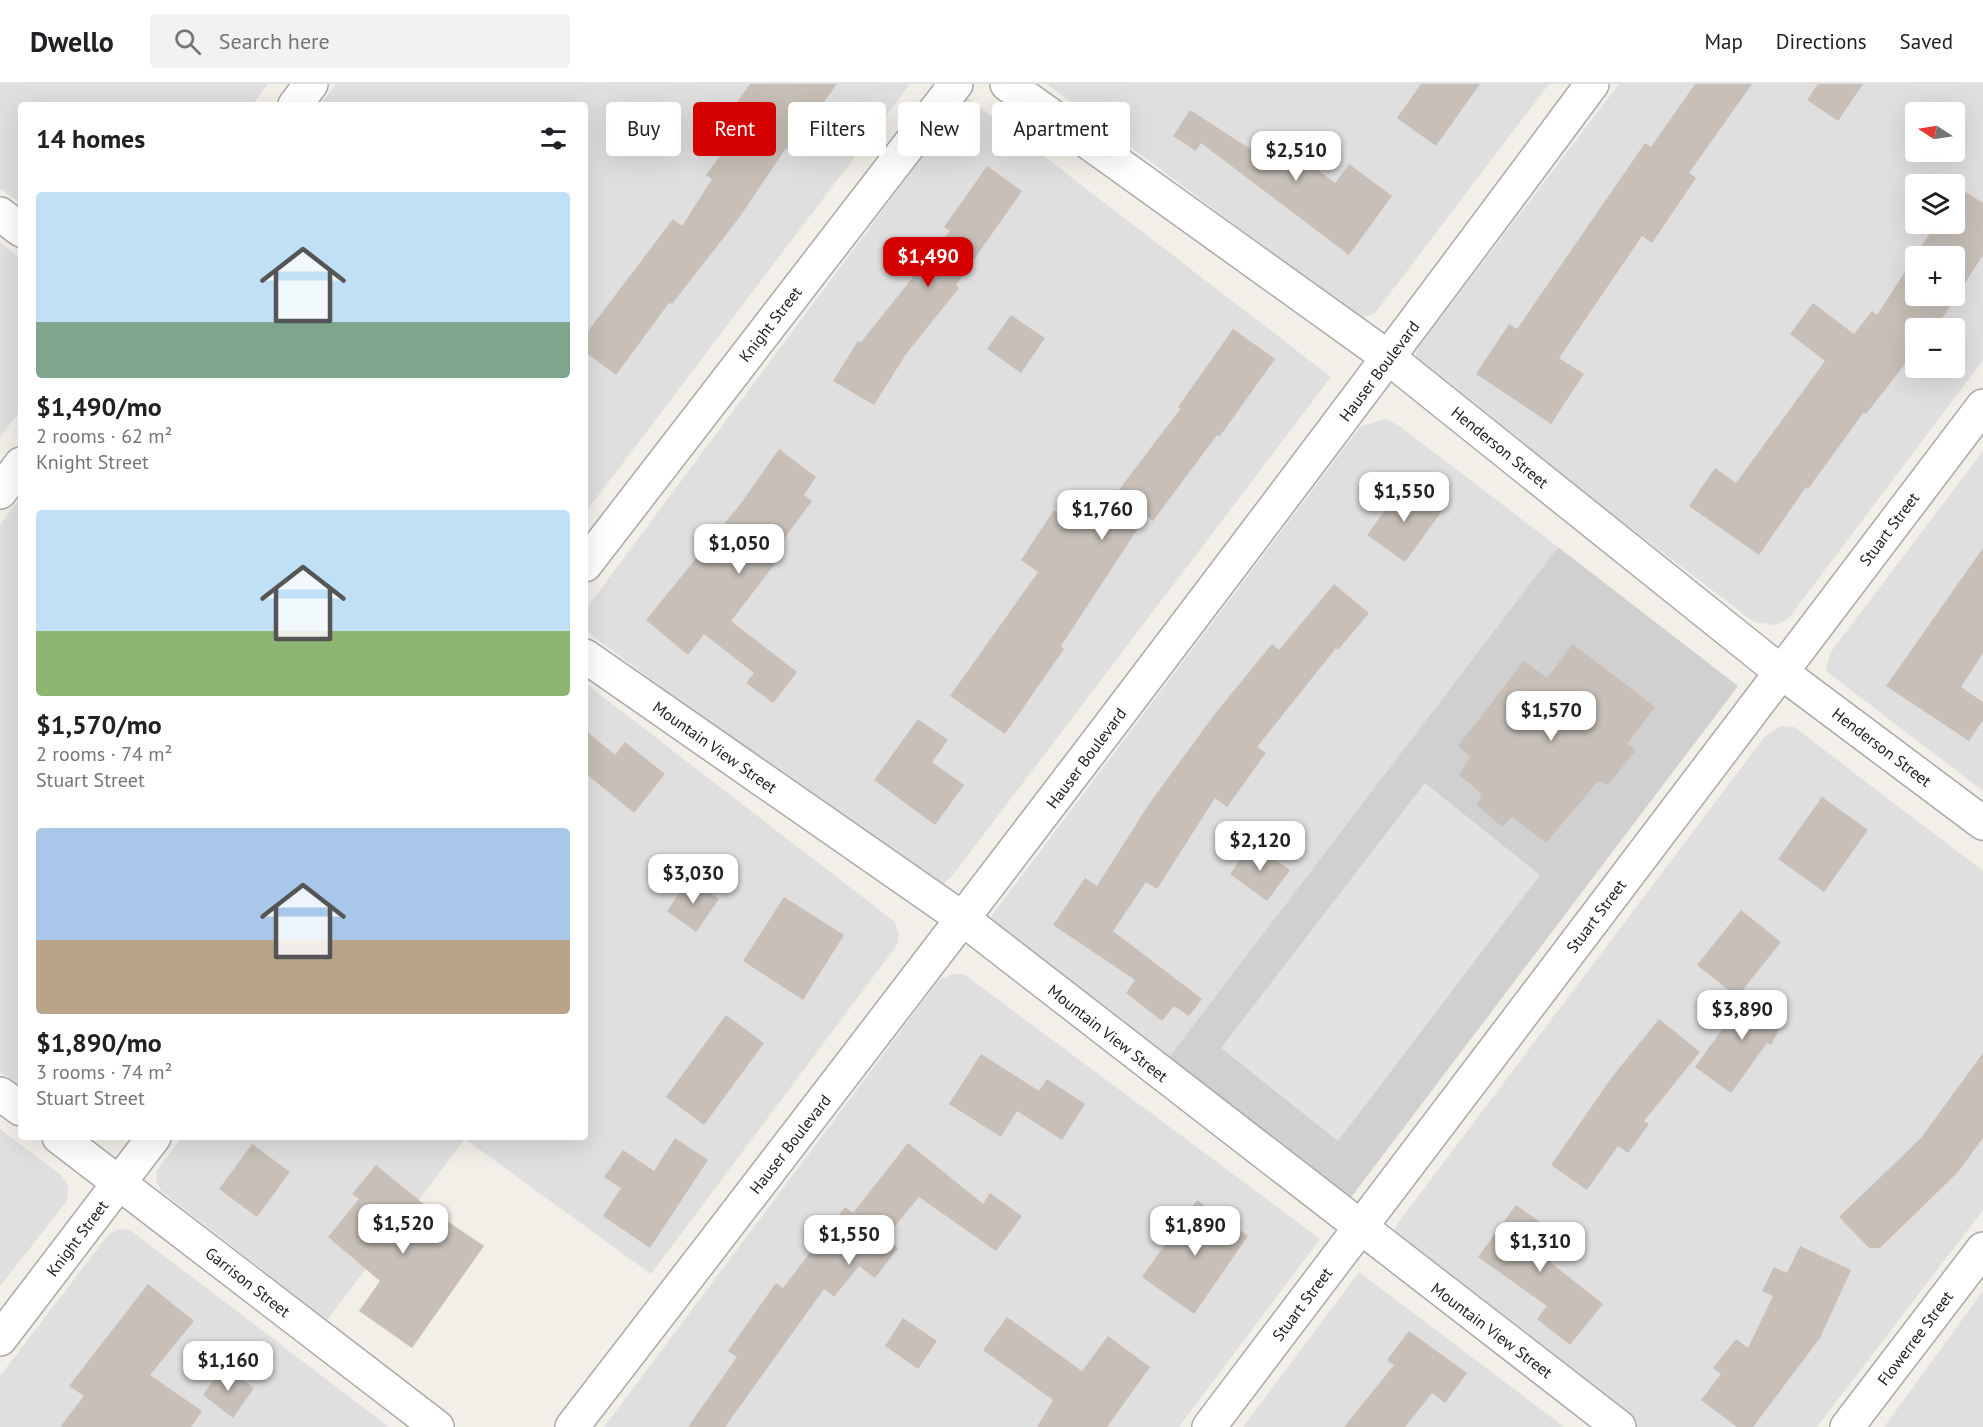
<!DOCTYPE html>
<meta charset="utf-8">
<style>
body{margin:0;font-family:"PT Sans",sans-serif;background:#f2f2f2;color:#202124;height:100vh;display:flex;flex-direction:column;font-size:22px;white-space:nowrap}
*{box-sizing:border-box;margin:0}
p{font-size:20px;color:#757577}
.icon{flex:none;width:33px;height:33px;fill:none;stroke:currentColor;stroke-width:2;stroke-linecap:round;stroke-linejoin:round}
.map{position:relative;flex:1;overflow:hidden}
.drawer{position:absolute;left:18px;top:18px;width:570px;height:1038px;display:flex;flex-direction:column;background:#fff;border-radius:6px;box-shadow:0 6px 24px #0002}
.drawer>*{flex:none}
.top-card{position:absolute;left:606px;top:18px;width:570px;height:54px;display:flex;gap:12px}
.needle{width:39px;rotate:282deg}
.fabs{position:absolute;left:1905px;top:18px;display:grid;gap:12px}
.fabs a{display:grid;place-items:center;width:60px;height:60px;border-radius:6px;background:#fff;box-shadow:0 6px 24px #0002;font-size:30px}
.price{position:absolute;translate:-50% -51px;padding:0 14px;border-radius:12px;background:#fff;color:#222;font-size:20px;line-height:39px;filter:drop-shadow(0 2px 3px #0008)}
.price::after{content:'';position:absolute;left:50%;top:36px;width:18px;height:14px;margin-left:-9px;background:inherit;clip-path:polygon(0 0,100% 0,50% 100%)}
.price.active{background:#d40000;color:#fff}
ul{padding:0;list-style:none}
li{display:grid;align-content:center;gap:12px;height:318px;padding:0 18px}
li span{display:grid;place-items:center;height:186px;border-radius:6px;color:#555}
li>.icon{margin-inline-start:auto}
span .icon{width:108px;height:108px;fill:#fffc;stroke-width:1}
li b{font-size:26px}
h2{display:flex;justify-content:space-between;align-items:center;height:72px;padding:0 18px;font-size:26px}
.chip{padding:0 21px;border-radius:6px;background:#fff;box-shadow:0 6px 24px #0002;font-size:21px;line-height:54px}
.chip.active{background:#d40000;color:#fff}
header{display:flex;align-items:center;gap:36px;box-sizing:border-box;height:84px;padding:0 30px;background:#fff;border-bottom:2px solid #e0e0e0}
header strong{font-size:28px}
nav{display:flex;gap:33px;margin-inline-start:auto;font-size:21px}
.search{width:420px;height:54px;background:#f2f2f2;display:flex;align-items:center;gap:15px;box-sizing:border-box;padding:0 21px;border-radius:6px;color:#757577;font-size:22px}
.map>svg:first-child{display:block}
.residential{fill:#e0dfdf;fill-rule:evenodd}
.religious{fill:#d0d0d0}
.parking{fill:#e2e2e2}
.building{fill:#c7bfb8;fill-rule:evenodd}
.lines{fill:none;stroke-linecap:round;stroke-linejoin:round}
.minor-casing{stroke:#a9a9a9;stroke-width:36}
.minor{stroke:#fff;stroke-width:33}
.labels{text-anchor:middle;dominant-baseline:central;stroke-width:6;stroke-linejoin:round;paint-order:stroke}
.street-label{font-size:16px;fill:#222;stroke:#fff}
</style>
<header>
<strong>Dwello</strong>
<div class="search"><svg class="icon" aria-label="search" viewBox="0 0 24 24"><circle cx="10" cy="10" r="6"/><path d="M15 15l6 6"/></svg>Search here</div>
<nav><a>Map</a><a>Directions</a><a>Saved</a></nav>
</header>
<div class="map">
<svg width="1983" height="1343" viewBox="0 0 1983 1343">
<rect width="100%" height="100%" fill="#f2efe9"/>
<path class="residential" d="M 0,0 L 268,0 L 252,21 L 21,21 L 21,120 L 0,104 Z
M 336,0 L 910,0 L 585,429 L 585,21 L 320,21 Z
M 1047,0 L 1549,0 L 1375,229 L 1363,234 L 1356,232 Z
M 1619,0 L 1983,0 L 1983,276 L 1788,535 L 1775,541 L 1754,538 L 1420,284 L 1416,275 L 1416,268 L 1422,258 ZM 1916,28 L 1954,28 L 1954,68 L 1916,68 ZM 1916,100 L 1954,100 L 1954,140 L 1916,140 ZM 1916,172 L 1954,172 L 1954,212 L 1916,212 ZM 1916,244 L 1954,244 L 1954,284 L 1916,284 Z
M 967,13 L 1331,293 L 953,791 L 942,801 L 927,801 L 590,550 L 585,543 L 585,526 Z
M 0,159 L 21,175 L 21,326 L 0,353 Z
M 1385,335 L 1398,341 L 1558,463 L 1163,981 L 990,843 L 992,831 L 1360,343 Z
M 1983,367 L 1983,707 L 1826,587 L 1830,569 Z
M 21,413 L 21,1003 L 0,988 L 0,441 Z
M 585,599 L 895,838 L 899,850 L 897,861 L 651,1190 L 465,1055 L 327,1236 L 161,1107 L 156,1096 L 157,1086 L 182,1053 L 585,1053 Z
M 1781,642 L 1794,643 L 1983,787 L 1983,1126 L 1817,1343 L 1638,1343 L 1390,1154 L 1398,1139 L 1765,652 Z
M 953,890 L 964,890 L 1320,1155 L 1179,1343 L 604,1343 L 939,896 Z
M 0,1045 L 61,1091 L 68,1101 L 67,1117 L 0,1202 Z
M 119,1145 L 130,1146 L 389,1343 L 0,1343 L 0,1292 L 109,1150 Z
M 1359,1188 L 1564,1343 L 1243,1343 Z
M 1983,1207 L 1983,1343 L 1884,1343 Z"/>
<path class="religious" d="M 1558,463 L 1738,602 L 1349,1116 L 1163,981 Z"/>
<path class="parking" d="M 1425,699 L 1540,791 L 1338,1057 L 1221,964 Z"/>
<path class="building" d="M 750,0 L 837,0 L 789,67 L 786,64 L 739,134 L 672,220 L 669,219 L 616,291 L 585,268 L 585,251 L 673,135 L 682,142 L 712,95 L 706,91 L 747,36 L 732,25 Z
M 1421,0 L 1480,0 L 1436,62 L 1397,34 Z
M 1695,0 L 1752,0 L 1689,89 L 1696,94 L 1652,159 L 1642,152 L 1559,274 L 1584,290 L 1551,340 L 1476,290 L 1509,240 L 1517,245 L 1645,59 L 1651,63 Z
M 1818,0 L 1863,0 L 1838,37 L 1807,16 Z
M 1190,26 L 1252,66 L 1267,47 L 1335,99 L 1349,80 L 1392,112 L 1349,171 L 1201,59 L 1196,67 L 1173,52 Z
M 987,82 L 1022,107 L 956,201 L 959,204 L 906,270 L 874,321 L 833,297 L 858,257 L 861,258 L 950,147 L 944,143 Z
M 1954,101 L 1983,119 L 1983,171 L 1936,244 L 1916,244 L 1916,266 L 1866,330 L 1864,328 L 1808,405 L 1806,403 L 1759,471 L 1689,422 L 1715,384 L 1736,399 L 1825,277 L 1790,250 L 1813,219 L 1854,250 L 1872,227 L 1877,231 L 1936,140 L 1954,140 ZM 1916,172 L 1954,172 L 1954,212 L 1916,212 Z
M 1011,231 L 1045,254 L 1021,289 L 987,265 Z
M 1233,245 L 1275,275 L 1220,352 L 1217,351 L 1153,437 L 1146,432 L 1061,562 L 1064,565 L 1005,650 L 950,612 L 1038,488 L 1021,476 L 1054,426 L 1078,443 L 1087,430 L 1096,436 L 1181,324 L 1178,323 Z
M 779,365 L 816,393 L 804,411 L 812,417 L 769,475 L 775,480 L 731,537 L 797,588 L 773,619 L 746,599 L 754,589 L 704,550 L 688,571 L 646,536 L 742,418 Z
M 1404,400 L 1442,427 L 1405,478 L 1367,451 Z
M 1983,464 L 1983,569 L 1961,603 L 1983,618 L 1983,636 L 1969,657 L 1886,602 Z
M 1334,500 L 1369,529 L 1338,566 L 1336,564 L 1257,663 L 1266,669 L 1227,723 L 1215,714 L 1157,805 L 1146,798 L 1113,847 L 1202,915 L 1189,932 L 1174,922 L 1162,937 L 1126,909 L 1135,896 L 1053,841 L 1085,794 L 1097,802 L 1149,720 L 1214,631 L 1272,560 L 1279,566 Z
M 1573,560 L 1655,623 L 1627,660 L 1636,666 L 1608,701 L 1598,697 L 1546,759 L 1512,733 L 1502,743 L 1477,721 L 1482,710 L 1459,691 L 1470,673 L 1458,662 L 1524,577 L 1547,594 Z
M 918,635 L 948,656 L 932,678 L 964,701 L 935,741 L 874,696 Z
M 585,646 L 615,671 L 625,658 L 665,690 L 634,729 L 585,689 Z
M 1822,713 L 1868,746 L 1824,808 L 1778,775 Z
M 1252,759 L 1290,786 L 1267,817 L 1230,790 Z
M 689,795 L 719,815 L 696,848 L 667,827 Z
M 784,813 L 844,851 L 803,916 L 743,877 Z
M 1741,826 L 1781,858 L 1737,913 L 1697,881 Z
M 1749,908 L 1788,928 L 1771,961 L 1767,959 L 1731,1009 L 1695,983 Z
M 726,931 L 764,959 L 704,1041 L 666,1013 Z
M 1659,935 L 1700,968 L 1644,1037 L 1649,1040 L 1628,1069 L 1618,1062 L 1587,1106 L 1551,1081 L 1612,993 Z
M 1983,969 L 1983,1054 L 1958,1088 L 1880,1164 L 1869,1164 L 1839,1133 L 1921,1054 Z
M 981,970 L 1039,1007 L 1047,995 L 1085,1020 L 1062,1056 L 1017,1027 L 1001,1053 L 949,1020 Z
M 675,1054 L 708,1076 L 650,1164 L 603,1132 L 621,1104 L 604,1093 L 623,1066 L 654,1087 Z
M 908,1059 L 983,1120 L 990,1109 L 1022,1132 L 996,1167 L 919,1113 L 885,1154 L 898,1164 L 875,1194 L 859,1182 L 834,1213 L 824,1205 L 725,1343 L 688,1343 L 737,1273 L 728,1267 L 776,1199 L 783,1204 L 845,1123 L 853,1129 Z
M 252,1060 L 290,1088 L 257,1133 L 219,1105 Z
M 376,1081 L 431,1126 L 484,1162 L 412,1264 L 359,1227 L 380,1197 L 328,1153 L 359,1115 L 352,1110 Z
M 1197,1116 L 1248,1152 L 1194,1230 L 1142,1193 Z
M 1516,1121 L 1566,1157 L 1551,1179 L 1603,1220 L 1570,1261 L 1537,1235 L 1547,1222 L 1478,1173 Z
M 1800,1162 L 1851,1186 L 1820,1254 L 1753,1343 L 1737,1343 L 1701,1316 L 1721,1290 L 1713,1284 L 1736,1255 L 1748,1264 L 1773,1212 L 1762,1207 L 1774,1183 L 1787,1189 Z
M 148,1200 L 194,1237 L 150,1291 L 202,1327 L 191,1343 L 60,1343 L 84,1312 L 69,1302 Z
M 1007,1233 L 1082,1287 L 1108,1252 L 1150,1283 L 1107,1343 L 1037,1343 L 1053,1316 L 983,1266 Z
M 903,1234 L 937,1257 L 918,1285 L 885,1262 Z
M 1409,1247 L 1467,1289 L 1445,1319 L 1432,1309 L 1405,1343 L 1344,1343 L 1394,1281 L 1387,1276 Z
M 223,1282 L 254,1304 L 233,1334 L 203,1311 Z"/>
<g class="lines">
<g class="minor-casing">
<path id="minor" d="M 1007,0 L 1389,274 L 1781,588 L 1983,739
M 295,21 L 311,0
M 0,130 L 21,146
M 0,408 L 21,380
M 585,481 L 956,0
M 585,572 L 963,835 L 1619,1343
M 0,1010 L 21,1025
M 59,1053 L 437,1343
M 0,1255 L 154,1053
M 572,1343 C 915,898 1257,452 1592,0
M 1209,1343 L 1983,322
M 1847,1343 L 1983,1165"/>
</g>
<use href="#minor" class="minor"/>
</g>
<g class="labels">
<g class="street-label">
<text transform="translate(770 240) rotate(-52)">Knight Street</text>
<text transform="translate(1379 287) rotate(-53)">Hauser Boulevard</text>
<text transform="translate(1500 363) rotate(39)">Henderson Street</text>
<text transform="translate(1889 445) rotate(-53)">Stuart Street</text>
<text transform="translate(715 663) rotate(35)">Mountain View Street</text>
<text transform="translate(1882 663) rotate(37)">Henderson Street</text>
<text transform="translate(1086 674) rotate(-53)">Hauser Boulevard</text>
<text transform="translate(1596 832) rotate(-53)">Stuart Street</text>
<text transform="translate(1108 949) rotate(38)">Mountain View Street</text>
<text transform="translate(790 1060) rotate(-52)">Hauser Boulevard</text>
<text transform="translate(77 1154) rotate(-53)">Knight Street</text>
<text transform="translate(248 1198) rotate(38)">Garrison Street</text>
<text transform="translate(1302 1220) rotate(-53)">Stuart Street</text>
<text transform="translate(1492 1246) rotate(37)">Mountain View Street</text>
<text transform="translate(1915 1254) rotate(-53)">Flowerree Street</text>
</g>
</g>
</svg>
<div class="fabs">
<a><svg class="needle" viewBox="-14 -14 28 28"><path d="M0-13l5 13h-10z" fill="#e53935"/><path d="M0 13l5-13h-10z" fill="#757577"/></svg></a>
<a><svg class="icon" aria-label="layers" viewBox="0 0 24 24"><path d="M12 4l9 5-9 5-9-5zM3 14l9 5 9-5"/></svg></a>
<a>+</a>
<a>−</a>
</div>
<b class="price" style="left:1296px;top:98px">$2,510</b>
<b class="price active" style="left:928px;top:204px">$1,490</b>
<b class="price" style="left:1404px;top:439px">$1,550</b>
<b class="price" style="left:1102px;top:457px">$1,760</b>
<b class="price" style="left:739px;top:491px">$1,050</b>
<b class="price" style="left:1551px;top:658px">$1,570</b>
<b class="price" style="left:1260px;top:788px">$2,120</b>
<b class="price" style="left:693px;top:821px">$3,030</b>
<b class="price" style="left:1742px;top:957px">$3,890</b>
<b class="price" style="left:403px;top:1171px">$1,520</b>
<b class="price" style="left:1195px;top:1173px">$1,890</b>
<b class="price" style="left:849px;top:1182px">$1,550</b>
<b class="price" style="left:1540px;top:1189px">$1,310</b>
<b class="price" style="left:228px;top:1308px">$1,160</b>
<div class="top-card">
<a class="chip">Buy</a>
<a class="chip active">Rent</a>
<a class="chip">Filters</a>
<a class="chip">New</a>
<a class="chip">Apartment</a>
</div>
<section class="drawer">
<h2>14 homes<svg class="icon" aria-label="filters" viewBox="0 0 24 24"><path d="M4 7h16M4 17h16"/><circle cx="9" cy="7" r="2"/><circle cx="15" cy="17" r="2"/></svg></h2>
<ul>
<li><span style="background:linear-gradient(#bfe0f5 70%,#7fa58c 0)"><svg class="icon" aria-label="home" viewBox="0 0 24 24"><path d="M3 11l9-7 9 7M6 9v11h12V9"/></svg></span><div><b>$1,490/mo</b><p>2 rooms · 62 m²</p><p>Knight Street</p></div></li>
<li><span style="background:linear-gradient(#bfe0f5 65%,#8fb573 0)"><svg class="icon" aria-label="home" viewBox="0 0 24 24"><path d="M3 11l9-7 9 7M6 9v11h12V9"/></svg></span><div><b>$1,570/mo</b><p>2 rooms · 74 m²</p><p>Stuart Street</p></div></li>
<li><span style="background:linear-gradient(#a9c7e8 60%,#b9a48a 0)"><svg class="icon" aria-label="home" viewBox="0 0 24 24"><path d="M3 11l9-7 9 7M6 9v11h12V9"/></svg></span><div><b>$1,890/mo</b><p>3 rooms · 74 m²</p><p>Stuart Street</p></div></li>
</ul>
</section>
</div>
